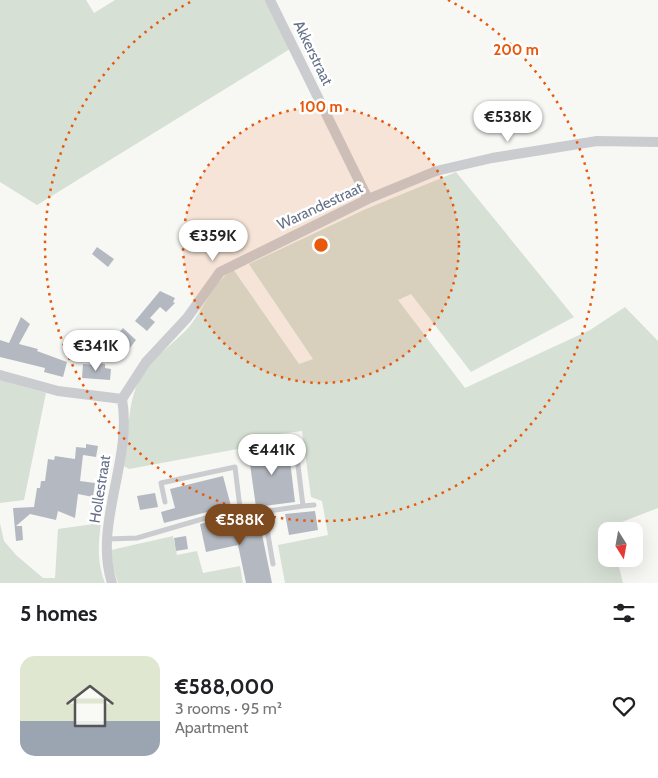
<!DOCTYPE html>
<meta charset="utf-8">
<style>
body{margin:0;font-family:Cabin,sans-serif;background:#f2f2f2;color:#202124;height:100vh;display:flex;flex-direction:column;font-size:19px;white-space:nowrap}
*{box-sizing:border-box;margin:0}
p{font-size:16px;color:#757577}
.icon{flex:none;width:28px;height:28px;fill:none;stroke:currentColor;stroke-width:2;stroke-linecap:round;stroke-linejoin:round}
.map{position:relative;height:583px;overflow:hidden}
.details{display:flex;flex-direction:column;background:#fff;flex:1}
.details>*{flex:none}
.needle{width:32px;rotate:169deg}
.fabs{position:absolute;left:598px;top:522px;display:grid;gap:10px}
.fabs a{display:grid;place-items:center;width:45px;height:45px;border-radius:10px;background:#fff;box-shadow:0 5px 20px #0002;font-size:25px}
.price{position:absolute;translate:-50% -42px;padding:0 11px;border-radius:18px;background:#fff;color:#222;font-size:16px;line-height:32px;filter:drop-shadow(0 1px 2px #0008)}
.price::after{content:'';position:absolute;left:50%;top:30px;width:15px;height:11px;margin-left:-8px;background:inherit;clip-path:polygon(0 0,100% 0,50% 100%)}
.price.current{background:#7e4a20;color:#fff}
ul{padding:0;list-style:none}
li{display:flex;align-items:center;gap:15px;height:125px;padding:0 20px}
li+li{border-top:1px solid #e0e0e0}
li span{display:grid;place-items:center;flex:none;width:140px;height:100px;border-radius:15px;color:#555}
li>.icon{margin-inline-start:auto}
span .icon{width:60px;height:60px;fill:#fffc;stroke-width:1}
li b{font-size:21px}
h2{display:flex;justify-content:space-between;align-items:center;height:60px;padding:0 20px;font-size:21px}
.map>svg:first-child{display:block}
.green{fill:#d7e0d5}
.building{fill:#b4b9c1}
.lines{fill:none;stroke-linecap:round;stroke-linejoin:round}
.lane{stroke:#caccd0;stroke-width:5}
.street{stroke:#caccd0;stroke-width:10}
.ring{fill:none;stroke:#e8590c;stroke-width:2.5;stroke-dasharray:2.5 5}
.labels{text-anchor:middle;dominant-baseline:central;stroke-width:5;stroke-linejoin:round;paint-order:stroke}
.street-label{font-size:15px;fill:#647088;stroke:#fff}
.centre{fill:#e8590c;stroke:#fff;stroke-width:2.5}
.ring-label{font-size:15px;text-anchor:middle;font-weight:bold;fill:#e8590c;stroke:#fff;stroke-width:5;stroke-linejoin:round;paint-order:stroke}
</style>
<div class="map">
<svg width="658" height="583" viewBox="0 0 658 583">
<rect width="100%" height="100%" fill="#f7f8f4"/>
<path class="green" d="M 0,0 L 86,0 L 94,13 L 115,0 L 265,0 L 290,49 L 37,205 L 0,182 Z
M 456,172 L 574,317 L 471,372 L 411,294 L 398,300 L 465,388 L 590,330 L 625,307 L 658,341 L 658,508 L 609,527 L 610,531 L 606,531 L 606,559 L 617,559 L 623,583 L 285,583 L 278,545 L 328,535 L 322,501 L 311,497 L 302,431 L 243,439 L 243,448 L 129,469 L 124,466 C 131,431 124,393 150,364 C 162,351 177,340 189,327 C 205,307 212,284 233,269 L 299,364 L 313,359 L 249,264 L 366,209 Z
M 0,380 L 46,393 L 24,500 L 0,503 Z
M 0,523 L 4,541 L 16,555 L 43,578 L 55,578 L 58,529 L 101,523 C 98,545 97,562 105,583 L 0,583 Z
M 173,536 L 177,555 L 197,551 L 203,573 L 240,566 L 243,583 L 118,583 L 113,568 L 111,550 Z"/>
<path class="building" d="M 97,247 L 114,259 L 108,267 L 92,254 Z
M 160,291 L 175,298 L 173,302 L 175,303 L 166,312 L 160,307 L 150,318 L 155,322 L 147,331 L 135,321 Z
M 21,317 L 30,324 L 19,344 L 38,349 L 37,351 L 67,362 L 63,377 L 44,372 L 45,368 L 0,357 L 0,340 L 9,343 Z
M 123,328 L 136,340 L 129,349 L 115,337 Z
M 98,363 L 105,364 L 105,368 L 111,369 L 110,380 L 82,378 L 83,364 L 97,365 Z
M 86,444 L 98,446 L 96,457 L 83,455 L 80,481 L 95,483 L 93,497 L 78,494 L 75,518 L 58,511 L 56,520 L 30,514 L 16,526 L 22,526 L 23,540 L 16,541 L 13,508 L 34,507 L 37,488 L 40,488 L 41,481 L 45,481 L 48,459 L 54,460 L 55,456 L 75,459 L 76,447 L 86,448 Z
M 288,444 L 295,502 L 256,507 L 248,450 Z
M 223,476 L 231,506 L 164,523 L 161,512 L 175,508 L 170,489 Z
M 155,493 L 158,507 L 140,510 L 137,496 Z
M 315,511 L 318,530 L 289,535 L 285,514 Z
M 226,517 L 228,527 L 259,520 L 272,583 L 246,583 L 238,545 L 206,552 L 200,524 Z
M 186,536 L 188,549 L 176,551 L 174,538 Z"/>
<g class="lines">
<path class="lane" d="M 303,506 L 314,505
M 240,508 L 255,513 L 303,506 L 297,457
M 264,512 L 273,564
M 108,539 L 137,538 L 240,508 L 235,467 L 161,483 L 165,502"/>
<path class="street" d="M 270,0 L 368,199
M 0,375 L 58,391 L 122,399
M 122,399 L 146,362 L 187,318 L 220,272 L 368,199 L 436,171 L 492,158 L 597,141 L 658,142
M 112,583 C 93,525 133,459 122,399"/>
</g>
<circle cx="321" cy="245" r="138" fill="#e8590c" fill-opacity=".12"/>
<g class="ring">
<circle cx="321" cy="245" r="138"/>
<path d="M448 0A276 276 0 1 1 194 0"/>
</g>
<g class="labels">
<g class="street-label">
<text transform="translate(313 53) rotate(64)">Akkerstraat</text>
<text transform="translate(320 206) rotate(-25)">Warandestraat</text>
<text transform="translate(100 489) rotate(-81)">Hollestraat</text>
</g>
</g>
<circle cx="321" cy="245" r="8" class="centre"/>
<g class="ring-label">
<text x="516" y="55">200 m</text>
<text x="321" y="112">100 m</text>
</g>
</svg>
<div class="fabs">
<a><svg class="needle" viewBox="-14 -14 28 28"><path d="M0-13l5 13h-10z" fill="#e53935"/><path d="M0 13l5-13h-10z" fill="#757577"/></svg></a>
</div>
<b class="price" style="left:508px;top:143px">€538K</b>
<b class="price" style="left:213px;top:262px">€359K</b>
<b class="price" style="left:96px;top:372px">€341K</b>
<b class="price" style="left:272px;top:476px">€441K</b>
<b class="price current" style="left:240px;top:546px">€588K</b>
</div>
<section class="details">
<h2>5 homes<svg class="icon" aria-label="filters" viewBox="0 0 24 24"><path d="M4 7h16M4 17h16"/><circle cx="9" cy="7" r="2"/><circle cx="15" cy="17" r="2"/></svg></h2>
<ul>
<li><span style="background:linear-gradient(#dfe7d0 65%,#9aa5b1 0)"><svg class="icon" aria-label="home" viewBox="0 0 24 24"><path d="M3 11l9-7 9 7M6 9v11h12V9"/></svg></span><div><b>€588,000</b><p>3 rooms · 95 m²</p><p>Apartment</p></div><svg class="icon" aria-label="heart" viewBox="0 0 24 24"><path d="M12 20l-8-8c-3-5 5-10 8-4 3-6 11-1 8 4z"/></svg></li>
</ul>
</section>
